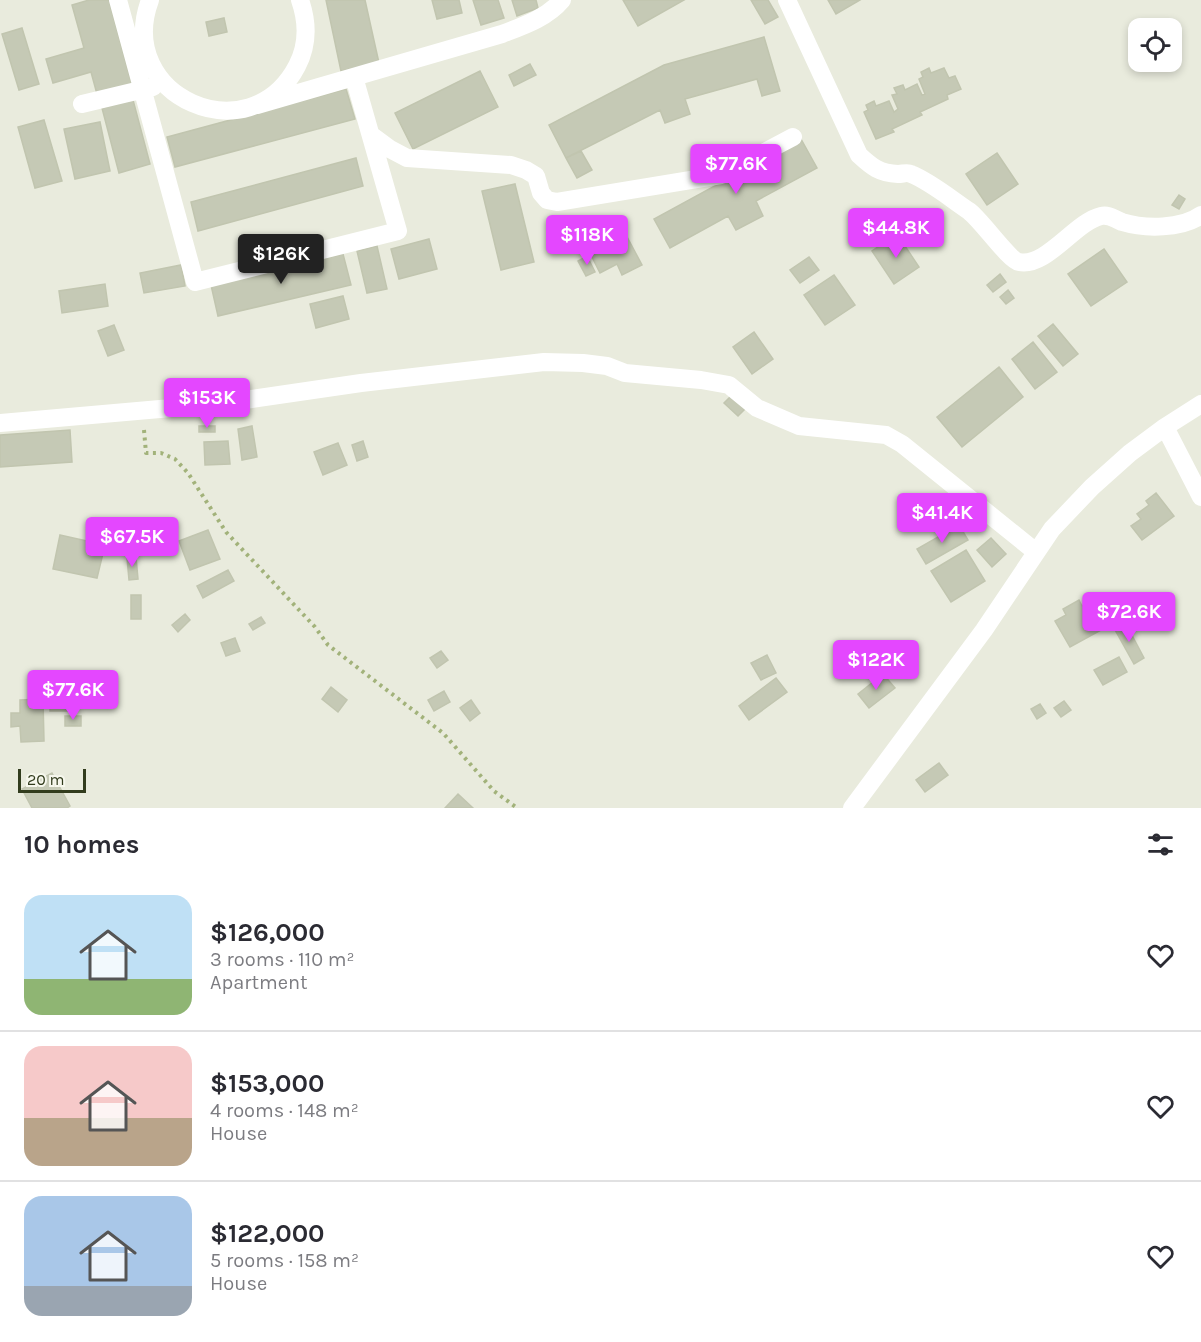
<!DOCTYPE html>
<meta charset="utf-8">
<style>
body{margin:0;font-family:Karla,sans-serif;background:#f7f7f7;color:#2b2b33;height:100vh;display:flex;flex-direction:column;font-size:22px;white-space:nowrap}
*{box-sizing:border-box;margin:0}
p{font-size:20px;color:#7c7c81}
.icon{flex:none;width:33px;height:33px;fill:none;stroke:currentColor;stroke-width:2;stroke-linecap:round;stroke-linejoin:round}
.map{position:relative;height:808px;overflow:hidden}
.side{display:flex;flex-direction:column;background:#fff;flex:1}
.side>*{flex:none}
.fabs{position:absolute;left:1128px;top:18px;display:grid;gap:12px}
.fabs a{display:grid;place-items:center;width:54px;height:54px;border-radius:12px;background:#fff;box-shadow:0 3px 9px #0003;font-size:30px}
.scale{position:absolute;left:18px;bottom:15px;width:68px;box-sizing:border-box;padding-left:6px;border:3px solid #323c1d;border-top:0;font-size:16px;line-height:21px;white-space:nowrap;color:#323c1d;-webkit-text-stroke:4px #f7f8ee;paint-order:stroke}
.price{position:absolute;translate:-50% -51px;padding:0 14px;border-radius:6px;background:#e447ff;color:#fff;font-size:20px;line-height:39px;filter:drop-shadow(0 2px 3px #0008)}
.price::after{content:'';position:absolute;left:50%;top:36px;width:18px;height:14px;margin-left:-9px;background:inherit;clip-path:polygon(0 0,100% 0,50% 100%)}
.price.current{background:#222;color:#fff}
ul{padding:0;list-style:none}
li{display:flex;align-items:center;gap:18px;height:150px;padding:0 24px}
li+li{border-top:2px solid #e1e1e2}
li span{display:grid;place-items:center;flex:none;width:168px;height:120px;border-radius:18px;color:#555}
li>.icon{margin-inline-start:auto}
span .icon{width:72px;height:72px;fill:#fffc;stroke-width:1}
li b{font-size:26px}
h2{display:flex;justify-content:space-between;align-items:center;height:72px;padding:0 24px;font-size:26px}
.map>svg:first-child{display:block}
.building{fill:#c5c9b5;stroke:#c1c5af;stroke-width:1.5}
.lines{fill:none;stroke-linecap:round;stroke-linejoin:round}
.path{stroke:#a2b27a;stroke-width:4;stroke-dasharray:3 4.5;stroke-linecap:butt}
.minor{stroke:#fff;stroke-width:18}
</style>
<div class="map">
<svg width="1201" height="808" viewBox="0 0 1201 808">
<rect width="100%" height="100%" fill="#e9ebdd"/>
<path class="building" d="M 89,0 L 109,0 L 132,85 L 97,94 L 91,72 L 53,83 L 46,59 L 84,48 L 72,5 Z
M 326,0 L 365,0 L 379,63 L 341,71 Z
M 432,0 L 459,0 L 462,13 L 437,19 Z
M 473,0 L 498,0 L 504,18 L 481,25 Z
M 512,0 L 536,0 L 538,8 L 517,16 Z
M 623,0 L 684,0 L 638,26 Z
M 751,0 L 768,0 L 778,17 L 765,24 Z
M 828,0 L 860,0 L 836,14 Z
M 224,18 L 227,32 L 209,36 L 206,22 Z
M 22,28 L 39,84 L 19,90 L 2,34 Z
M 764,37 L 780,91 L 762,96 L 757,79 L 685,99 L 690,114 L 665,123 L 660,110 L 566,158 L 549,125 L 664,65 Z
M 530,64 L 536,75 L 514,86 L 509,75 Z
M 929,68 L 931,73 L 944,68 L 949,78 L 955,76 L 961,89 L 947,95 L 948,99 L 920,112 L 922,115 L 892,129 L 894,132 L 876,139 L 864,112 L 868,110 L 866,105 L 874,101 L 876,106 L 889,101 L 894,112 L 898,109 L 892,95 L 897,94 L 894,88 L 903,85 L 905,90 L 917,84 L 922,95 L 925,94 L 919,79 L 923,77 L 921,72 Z
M 480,71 L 498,107 L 413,149 L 395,113 Z
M 346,89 L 355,119 L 175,167 L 167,137 Z
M 133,100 L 150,164 L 119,173 L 102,108 Z
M 44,120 L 62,181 L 35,188 L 18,127 Z
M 100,122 L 110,171 L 75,179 L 64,129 Z
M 801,139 L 817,168 L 756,201 L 763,216 L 736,230 L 728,216 L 670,248 L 654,219 Z
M 581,151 L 592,170 L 577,178 L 566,158 Z
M 997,153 L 1018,184 L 987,205 L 966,174 Z
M 356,158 L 363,186 L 198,231 L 191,202 Z
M 515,184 L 534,262 L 501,270 L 482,191 Z
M 1179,195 L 1185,199 L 1179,209 L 1172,205 Z
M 894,218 L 899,228 L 884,235 L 879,225 Z
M 625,233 L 642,265 L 622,275 L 617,264 L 600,273 L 589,251 Z
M 897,234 L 919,267 L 894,284 L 872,251 Z
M 429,239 L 437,269 L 399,279 L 391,249 Z
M 377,246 L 387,289 L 367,293 L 357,251 Z
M 1104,249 L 1127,282 L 1091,306 L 1068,274 Z
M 343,254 L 351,285 L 218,316 L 211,285 Z
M 587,256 L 595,272 L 586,276 L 578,261 Z
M 809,257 L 819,270 L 800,283 L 790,270 Z
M 181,265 L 185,286 L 144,293 L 140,273 Z
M 1000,274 L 1006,282 L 993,292 L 987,285 Z
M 834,275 L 855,305 L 825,325 L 804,295 Z
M 105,284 L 108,306 L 62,313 L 59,291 Z
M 1008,290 L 1014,298 L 1006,304 L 1000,297 Z
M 343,296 L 349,319 L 316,328 L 310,304 Z
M 1053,324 L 1078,354 L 1063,366 L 1038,336 Z
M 114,325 L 124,350 L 108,356 L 98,331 Z
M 754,332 L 773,359 L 752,374 L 733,347 Z
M 1033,342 L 1057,372 L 1035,389 L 1012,359 Z
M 999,367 L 1023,397 L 962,447 L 937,417 Z
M 731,396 L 745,409 L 738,416 L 724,403 Z
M 199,426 L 215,426 L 215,432 L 199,432 Z
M 252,426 L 257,457 L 242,460 L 238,429 Z
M 70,430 L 72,462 L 0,467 L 0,435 Z
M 228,441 L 230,464 L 205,465 L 204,442 Z
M 363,441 L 368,457 L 357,461 L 352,445 Z
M 338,443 L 347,465 L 323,475 L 314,452 Z
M 1156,493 L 1174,516 L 1142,540 L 1131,526 L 1141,519 L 1137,514 L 1149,505 L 1146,501 Z
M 959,525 L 968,540 L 926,564 L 917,549 Z
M 208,530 L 220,559 L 190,570 L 179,541 Z
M 60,535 L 105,545 L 97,578 L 53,569 Z
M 991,538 L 1006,554 L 992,567 L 977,550 Z
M 966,550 L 985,581 L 951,602 L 931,571 Z
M 136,557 L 138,579 L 129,580 L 127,558 Z
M 228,570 L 234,581 L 203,598 L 197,586 Z
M 131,595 L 141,595 L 141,619 L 131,619 Z
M 1079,600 L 1082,606 L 1092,601 L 1095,606 L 1102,602 L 1114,623 L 1070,647 L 1055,621 L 1066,615 L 1063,609 Z
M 185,614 L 190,620 L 178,632 L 172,625 Z
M 261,617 L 265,623 L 253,630 L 249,624 Z
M 1125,622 L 1144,658 L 1134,664 L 1114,628 Z
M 235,638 L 240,651 L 226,656 L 221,643 Z
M 441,651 L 448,660 L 437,668 L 430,658 Z
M 767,655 L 776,673 L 761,680 L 751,663 Z
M 1119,657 L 1127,672 L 1103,685 L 1094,670 Z
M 883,674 L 895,688 L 869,708 L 858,694 Z
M 776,678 L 787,692 L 749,720 L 739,706 Z
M 331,687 L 347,700 L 338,712 L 322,699 Z
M 444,691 L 450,702 L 434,711 L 428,700 Z
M 50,692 L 69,692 L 69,711 L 50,711 Z
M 43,699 L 44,741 L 21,742 L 20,726 L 11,727 L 11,713 L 20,713 L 20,700 Z
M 471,700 L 480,713 L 470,721 L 460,708 Z
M 1064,701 L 1071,710 L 1061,717 L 1054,708 Z
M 1040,704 L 1046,713 L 1037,719 L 1031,709 Z
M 65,716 L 81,716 L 81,726 L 65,726 Z
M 939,763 L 948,775 L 925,792 L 916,780 Z
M 52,773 L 70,806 L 67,808 L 32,808 L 22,789 Z
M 458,794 L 473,808 L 445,808 Z"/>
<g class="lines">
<path class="path" d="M 144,430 L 146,453 L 161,453 L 175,459 L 188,473 L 226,532 L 315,627 L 328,645 L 443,733 L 494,791 L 517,808"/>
<path class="minor" d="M 118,0 L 195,282 L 398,231 L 354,77
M 150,0 C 114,97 250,156 297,66 C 308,45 308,23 300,0
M 787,0 L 859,155 C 872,167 879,173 898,174 C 903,174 907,172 911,174 C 931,182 951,199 969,211 C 982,221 1009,260 1019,262 C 1046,268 1075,222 1101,216 C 1109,214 1114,219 1122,222 C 1145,229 1182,229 1201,215
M 82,104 L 153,87
M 257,105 L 502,34 C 523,26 547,18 562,0
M 371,135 L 390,149 L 407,158 L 511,165 L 526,170 L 536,176 L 541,193 L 547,200 L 557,202 L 721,175 L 793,137
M 0,423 L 217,404 L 361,383 L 544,362 L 583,363 L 607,366 L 625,373 L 701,380 L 729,385 L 757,408 L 799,426 L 886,435 L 902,444 L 1036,552
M 1165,427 L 1201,497
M 852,808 L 984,630 L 1052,529 L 1092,487 L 1130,453 L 1165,427 L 1201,404"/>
</g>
</svg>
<div class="fabs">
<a><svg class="icon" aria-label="locate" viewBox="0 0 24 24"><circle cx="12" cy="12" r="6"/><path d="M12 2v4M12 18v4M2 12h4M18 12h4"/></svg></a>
</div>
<div class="scale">20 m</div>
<b class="price" style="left:736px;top:195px">$77.6K</b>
<b class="price" style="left:896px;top:259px">$44.8K</b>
<b class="price" style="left:587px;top:266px">$118K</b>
<b class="price current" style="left:281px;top:285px">$126K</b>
<b class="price" style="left:207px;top:429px">$153K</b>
<b class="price" style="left:942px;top:544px">$41.4K</b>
<b class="price" style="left:132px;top:568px">$67.5K</b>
<b class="price" style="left:1129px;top:643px">$72.6K</b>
<b class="price" style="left:876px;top:691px">$122K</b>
<b class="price" style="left:73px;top:721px">$77.6K</b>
</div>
<section class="side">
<h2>10 homes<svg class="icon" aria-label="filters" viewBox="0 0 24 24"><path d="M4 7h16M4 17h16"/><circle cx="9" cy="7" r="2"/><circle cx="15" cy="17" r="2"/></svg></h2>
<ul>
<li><span style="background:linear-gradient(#bfe0f5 70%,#8fb573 0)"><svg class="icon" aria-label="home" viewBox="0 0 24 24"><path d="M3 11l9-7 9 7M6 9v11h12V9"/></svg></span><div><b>$126,000</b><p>3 rooms · 110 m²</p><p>Apartment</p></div><svg class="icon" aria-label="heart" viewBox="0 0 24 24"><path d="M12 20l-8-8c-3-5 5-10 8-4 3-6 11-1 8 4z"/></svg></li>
<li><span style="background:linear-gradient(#f6c9c9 60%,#b9a48a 0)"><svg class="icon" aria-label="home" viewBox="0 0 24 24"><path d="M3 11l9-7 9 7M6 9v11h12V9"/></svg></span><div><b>$153,000</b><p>4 rooms · 148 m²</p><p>House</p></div><svg class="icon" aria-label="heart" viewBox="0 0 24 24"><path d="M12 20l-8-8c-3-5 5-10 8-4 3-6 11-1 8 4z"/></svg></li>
<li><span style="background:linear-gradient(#a9c7e8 75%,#9aa5b1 0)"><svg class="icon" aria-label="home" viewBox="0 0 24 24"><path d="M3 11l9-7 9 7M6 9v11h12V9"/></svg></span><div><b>$122,000</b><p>5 rooms · 158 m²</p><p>House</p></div><svg class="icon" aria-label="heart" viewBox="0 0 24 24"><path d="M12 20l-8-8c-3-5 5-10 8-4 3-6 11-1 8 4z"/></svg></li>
</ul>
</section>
